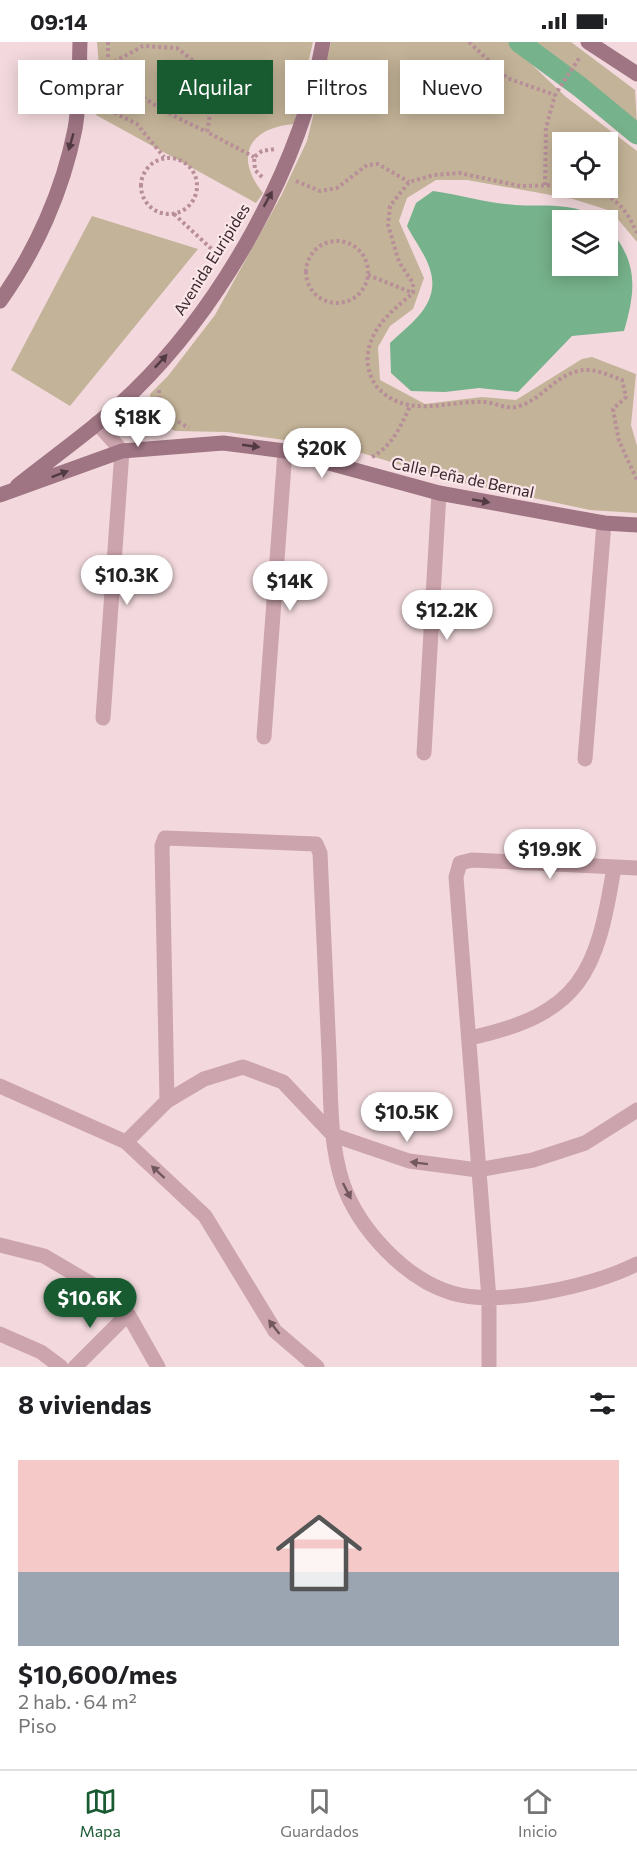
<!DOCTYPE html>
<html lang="es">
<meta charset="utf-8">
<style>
body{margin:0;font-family:Commissioner,sans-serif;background:#f2f2f2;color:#202124;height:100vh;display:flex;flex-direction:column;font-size:22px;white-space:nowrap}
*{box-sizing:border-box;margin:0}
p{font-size:20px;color:#757577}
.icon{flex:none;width:33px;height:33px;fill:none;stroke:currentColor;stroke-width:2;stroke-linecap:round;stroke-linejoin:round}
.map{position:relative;height:1325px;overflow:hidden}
.drawer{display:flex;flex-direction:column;background:#fff;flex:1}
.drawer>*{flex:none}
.top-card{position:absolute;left:18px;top:18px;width:602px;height:54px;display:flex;gap:12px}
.controls{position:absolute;left:552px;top:90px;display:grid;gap:12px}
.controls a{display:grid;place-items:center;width:66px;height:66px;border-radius:0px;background:#fff;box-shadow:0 3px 15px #0003;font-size:30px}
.price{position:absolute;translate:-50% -51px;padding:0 14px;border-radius:21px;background:#fff;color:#222;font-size:20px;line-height:39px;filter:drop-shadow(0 2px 3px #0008)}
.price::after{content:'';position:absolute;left:50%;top:36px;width:18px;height:14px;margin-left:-9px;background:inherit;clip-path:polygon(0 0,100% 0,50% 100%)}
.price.active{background:#195b31;color:#fff}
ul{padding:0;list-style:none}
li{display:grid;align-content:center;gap:12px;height:318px;padding:0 18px}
li span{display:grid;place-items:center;height:186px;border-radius:0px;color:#555}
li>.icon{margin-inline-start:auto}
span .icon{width:108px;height:108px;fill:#fffc;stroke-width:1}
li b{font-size:26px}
h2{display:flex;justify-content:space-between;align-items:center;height:72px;padding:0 18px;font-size:26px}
.chip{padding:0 21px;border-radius:0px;background:#fff;box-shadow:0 3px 15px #0003;font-size:21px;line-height:54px}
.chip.active{background:#195b31;color:#fff}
.status{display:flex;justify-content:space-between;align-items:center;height:42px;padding:0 30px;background:#fff;direction:ltr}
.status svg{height:16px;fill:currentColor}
.menu{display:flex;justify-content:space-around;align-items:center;height:84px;border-top:2px solid #e0e0e0;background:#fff;font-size:16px;color:#757577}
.menu a{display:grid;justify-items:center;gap:3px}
.menu .active{color:#195b31}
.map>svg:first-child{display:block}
.green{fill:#c3b398;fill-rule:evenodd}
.water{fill:#76b28b}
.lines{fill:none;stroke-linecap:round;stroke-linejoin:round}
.canal{stroke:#76b28b;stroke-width:21}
.path{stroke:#b88e99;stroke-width:4;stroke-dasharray:3 3;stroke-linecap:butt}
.street{stroke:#cca4ad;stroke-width:15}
.secondary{stroke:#9f7583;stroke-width:15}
.oneway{fill:#513a42}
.oneway2{fill:#735860}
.labels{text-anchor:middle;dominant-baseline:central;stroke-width:4.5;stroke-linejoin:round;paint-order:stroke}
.street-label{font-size:16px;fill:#37262c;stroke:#fae5e8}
</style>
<div class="status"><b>09:14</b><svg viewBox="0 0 49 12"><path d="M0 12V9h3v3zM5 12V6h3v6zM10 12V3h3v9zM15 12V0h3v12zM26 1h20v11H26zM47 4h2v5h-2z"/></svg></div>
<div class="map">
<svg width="637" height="1325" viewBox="0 0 637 1325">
<rect width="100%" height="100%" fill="#f3d9dd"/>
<path class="green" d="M 97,0 L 313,0 L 294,82 C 248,86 234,115 263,151 L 256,161 L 96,73 L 99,25 Z
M 331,0 L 508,0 L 566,55 L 637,109 L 637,200 L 611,169 L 573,157 L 467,138 L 436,138 L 407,156 L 399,179 L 424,236 L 413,267 L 390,284 L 378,305 L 380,338 L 425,362 L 482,355 L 516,358 L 582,317 L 592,315 L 636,332 L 631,383 L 637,404 L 637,471 L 590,468 L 449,438 L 349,407 L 227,390 L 175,389 L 151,375 L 150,352 L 168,334 L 215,273 L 281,154 L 307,99 ZM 608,100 L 608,146 L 562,146 L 562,100 Z
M 530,0 L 571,0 L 635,48 L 637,82 Z
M 92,174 L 198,207 L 70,364 L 11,328 Z"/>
<path class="water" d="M 433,149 C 460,153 488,161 515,163 C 542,165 577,159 599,178 L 562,178 L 562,224 L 608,224 L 608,185 C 637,219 637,245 624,289 L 572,294 L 518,350 L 479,346 L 445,350 L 411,349 L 391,331 L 390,301 C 410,282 439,263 431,231 C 428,216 414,198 407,184 L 416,161 Z"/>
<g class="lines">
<path class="canal" d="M 519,0 L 580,45 L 637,92"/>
<path class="path" d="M 108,0 L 108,23 L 143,4 L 177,6 L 201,25 L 213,55 L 207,90 L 254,115
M 469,0 L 507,36 L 555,53
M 108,23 C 135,56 169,72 207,90
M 93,60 L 137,82 L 164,115
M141 144a28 28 0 1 1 56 0a28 28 0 1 1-56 0Z
M 262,135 L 255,128 L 254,115 L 262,109 L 275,107
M 296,139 L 320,149 L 337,146 L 367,123 L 378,122 L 409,140
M 545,143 L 546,86 L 555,53 L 580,15
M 562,143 L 520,144 L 460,131 L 434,133 L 409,140 L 390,164 L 388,183 L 399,220 L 413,241 L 413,251 C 393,268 372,284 368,311 C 366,322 370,336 377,345 C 407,378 447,358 485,360 C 495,361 506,367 516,365 C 541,359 553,335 578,329 C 593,325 608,333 622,338 L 626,355 L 613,367 L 619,399 L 637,438
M 589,146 C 616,154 626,167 637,191
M 174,172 L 219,214
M306 230a31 31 0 1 1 62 0a31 31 0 1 1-62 0Z
M 368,233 L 413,251
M 159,348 L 160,369 L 189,386
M 372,415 C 392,404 401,384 410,364"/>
<path class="street" d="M 97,381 L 122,409 L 103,676
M 264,695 L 285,409
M 424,711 L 439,451
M 585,717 L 604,481
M 470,996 C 581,972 597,931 614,825
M 0,1044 L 126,1100 L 205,1174 L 275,1289 L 317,1325
M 167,1059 L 162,804 L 165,796 L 316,802 L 320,811 C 323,878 326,945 329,1011 C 331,1054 329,1100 343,1142 C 359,1187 405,1237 452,1251 C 499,1265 593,1244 637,1222
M 126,1100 L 167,1059 L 204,1037 L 243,1025 L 283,1040 L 333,1093 L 409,1119 L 478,1128 L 533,1118 L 585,1101 L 637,1068
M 0,1203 L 44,1214 L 107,1251 L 128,1272 L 158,1325
M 0,1292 L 41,1310 L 61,1325
M 75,1325 L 128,1272
M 489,1325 L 489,1257 L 456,835 L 460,821 L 472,818 L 637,826"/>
<path class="secondary" d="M 588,0 L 637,32
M 0,259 C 36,209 63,148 75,87 C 80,59 79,29 80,0
M 17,444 C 56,413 98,384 134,349 C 223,262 301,123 323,0
M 0,453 L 122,409 L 223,401 L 285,409 L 439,451 L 604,481 L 637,483"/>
</g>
<defs><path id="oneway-solid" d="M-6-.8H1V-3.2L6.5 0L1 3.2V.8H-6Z" transform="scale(1.5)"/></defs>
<g class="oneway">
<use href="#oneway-solid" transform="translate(71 100) rotate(106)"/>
<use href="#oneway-solid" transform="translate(268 157) rotate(-61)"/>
<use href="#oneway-solid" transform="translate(161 319) rotate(-47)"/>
<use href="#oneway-solid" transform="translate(251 404) rotate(8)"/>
<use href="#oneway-solid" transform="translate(60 432) rotate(-21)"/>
<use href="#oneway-solid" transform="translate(481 459) rotate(10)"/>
</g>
<g class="oneway2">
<use href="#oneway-solid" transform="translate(419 1121) rotate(-173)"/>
<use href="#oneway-solid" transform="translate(158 1130) rotate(-137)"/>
<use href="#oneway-solid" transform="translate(347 1149) rotate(63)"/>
<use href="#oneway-solid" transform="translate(274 1285) rotate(-128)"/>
</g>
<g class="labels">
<g class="street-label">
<text transform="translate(211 217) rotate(-58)">Avenida Euripides</text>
<text transform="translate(463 435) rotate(12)">Calle Peña de Bernal</text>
</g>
</g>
</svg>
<div class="controls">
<a><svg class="icon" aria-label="locate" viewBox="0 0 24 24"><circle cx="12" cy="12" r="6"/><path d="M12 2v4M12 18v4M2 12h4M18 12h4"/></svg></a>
<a><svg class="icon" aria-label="layers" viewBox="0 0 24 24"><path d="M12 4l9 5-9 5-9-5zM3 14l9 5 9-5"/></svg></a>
</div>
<b class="price" style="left:138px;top:406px">$18K</b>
<b class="price" style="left:322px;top:437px">$20K</b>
<b class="price" style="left:127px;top:564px">$10.3K</b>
<b class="price" style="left:290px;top:570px">$14K</b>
<b class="price" style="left:447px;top:599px">$12.2K</b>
<b class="price" style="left:550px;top:838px">$19.9K</b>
<b class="price" style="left:407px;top:1101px">$10.5K</b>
<b class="price active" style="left:90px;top:1287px">$10.6K</b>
<div class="top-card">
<a class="chip">Comprar</a>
<a class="chip active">Alquilar</a>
<a class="chip">Filtros</a>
<a class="chip">Nuevo</a>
</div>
</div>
<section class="drawer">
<h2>8 viviendas<svg class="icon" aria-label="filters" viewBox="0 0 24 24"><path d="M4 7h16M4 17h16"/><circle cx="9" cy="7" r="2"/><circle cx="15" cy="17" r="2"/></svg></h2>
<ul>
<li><span style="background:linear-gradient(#f6c9c9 60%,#9aa5b1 0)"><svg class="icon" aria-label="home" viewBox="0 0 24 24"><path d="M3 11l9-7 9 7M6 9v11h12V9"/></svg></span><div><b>$10,600/mes</b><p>2 hab. · 64 m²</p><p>Piso</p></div></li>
</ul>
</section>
<nav class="menu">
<a class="active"><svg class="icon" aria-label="map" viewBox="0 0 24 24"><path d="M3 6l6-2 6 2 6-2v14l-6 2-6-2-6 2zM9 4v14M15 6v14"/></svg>Mapa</a>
<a><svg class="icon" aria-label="saved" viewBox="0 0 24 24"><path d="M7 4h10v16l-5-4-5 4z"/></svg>Guardados</a>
<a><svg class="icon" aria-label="home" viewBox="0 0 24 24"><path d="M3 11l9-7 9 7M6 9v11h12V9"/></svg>Inicio</a>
</nav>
